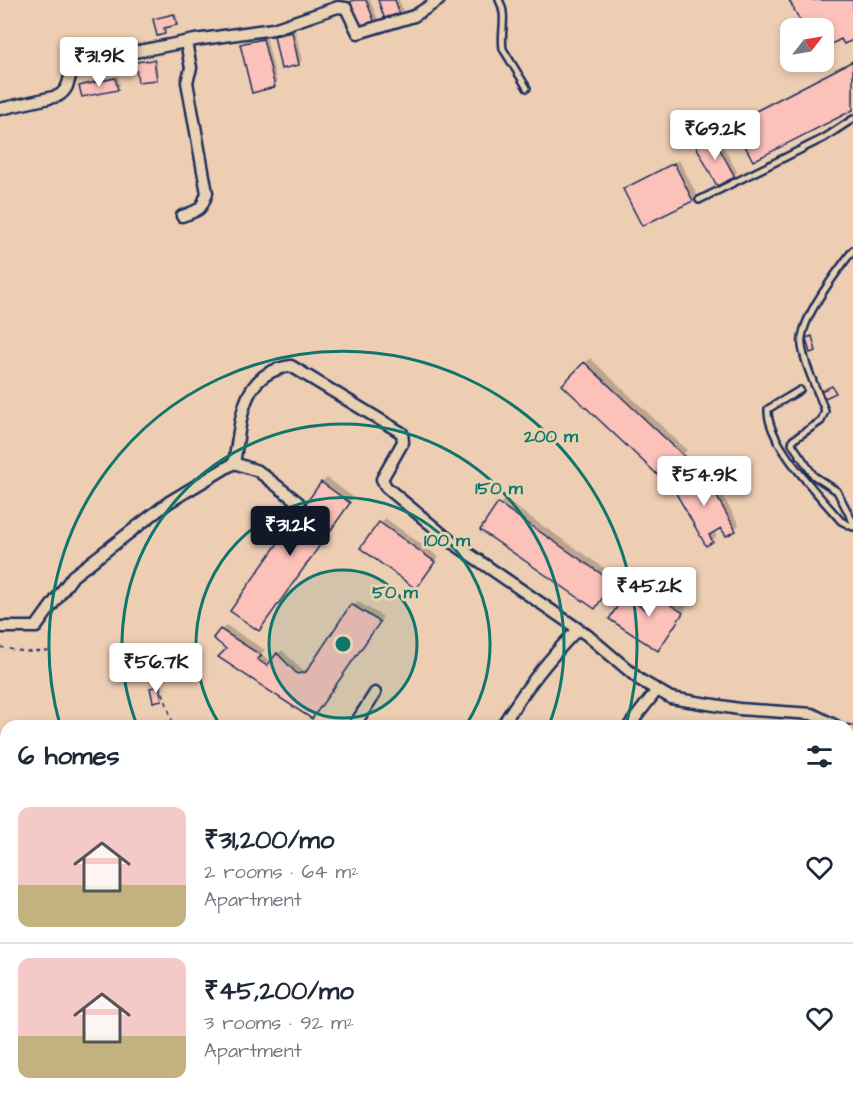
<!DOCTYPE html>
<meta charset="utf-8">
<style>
body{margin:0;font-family:"Architects Daughter",sans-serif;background:#f6f6f7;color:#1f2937;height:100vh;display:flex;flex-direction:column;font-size:22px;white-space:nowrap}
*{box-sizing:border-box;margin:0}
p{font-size:20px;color:#747a83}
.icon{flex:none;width:33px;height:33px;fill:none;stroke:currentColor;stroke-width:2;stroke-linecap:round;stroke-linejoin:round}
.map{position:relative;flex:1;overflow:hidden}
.side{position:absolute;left:0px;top:720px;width:854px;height:386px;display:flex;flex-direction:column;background:#fff;border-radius:18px 18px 0 0;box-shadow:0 3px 9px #0003}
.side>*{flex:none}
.needle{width:39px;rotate:59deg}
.controls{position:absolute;left:780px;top:18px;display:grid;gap:12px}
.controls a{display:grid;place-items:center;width:54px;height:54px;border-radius:12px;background:#fff;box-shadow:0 3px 9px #0003;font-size:30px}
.price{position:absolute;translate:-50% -51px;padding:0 14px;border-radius:6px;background:#fff;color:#222;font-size:20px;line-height:39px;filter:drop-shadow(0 2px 3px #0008)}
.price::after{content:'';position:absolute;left:50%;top:36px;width:18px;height:14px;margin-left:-9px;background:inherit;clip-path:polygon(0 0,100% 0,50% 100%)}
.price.current{background:#111827;color:#fff}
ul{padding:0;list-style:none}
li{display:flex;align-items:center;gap:18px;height:150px;padding:0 18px}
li+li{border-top:2px solid #e0e1e3}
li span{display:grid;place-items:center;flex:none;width:168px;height:120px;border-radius:12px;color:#555}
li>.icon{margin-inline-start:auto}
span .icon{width:72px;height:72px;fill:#fffc;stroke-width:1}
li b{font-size:26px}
h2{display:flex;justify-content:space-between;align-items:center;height:72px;padding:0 18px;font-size:26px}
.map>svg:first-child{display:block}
.shadow{fill:#0003}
.building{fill:#fcc1b9;stroke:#1b2f5e;stroke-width:1.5}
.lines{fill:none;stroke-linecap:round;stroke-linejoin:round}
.service-casing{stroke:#1b2f5e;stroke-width:10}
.minor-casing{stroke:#1b2f5e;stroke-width:15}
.tertiary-casing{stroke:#1b2f5e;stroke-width:18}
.path{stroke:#1b2f5e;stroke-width:1.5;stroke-dasharray:4.5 4.5;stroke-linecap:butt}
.service{stroke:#e9d1b2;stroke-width:5}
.minor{stroke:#e9d1b2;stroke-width:10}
.tertiary{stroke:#e9d1b2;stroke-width:14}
.ring{fill:none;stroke:#0f766e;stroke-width:3}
.centre{fill:#0f766e;stroke:#e9d1b2;stroke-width:3}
.ring-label{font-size:18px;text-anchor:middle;font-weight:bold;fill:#0f766e;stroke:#e9d1b2;stroke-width:6;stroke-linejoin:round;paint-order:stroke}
</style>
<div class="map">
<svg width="853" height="1105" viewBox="0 0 853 1105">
<rect width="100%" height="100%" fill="#edceb3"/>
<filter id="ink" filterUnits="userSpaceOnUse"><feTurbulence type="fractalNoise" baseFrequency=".0167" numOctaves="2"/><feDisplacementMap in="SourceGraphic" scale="12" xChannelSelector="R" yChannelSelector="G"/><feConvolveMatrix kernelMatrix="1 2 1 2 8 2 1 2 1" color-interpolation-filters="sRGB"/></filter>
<g filter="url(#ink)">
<path class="shadow" d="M 353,0 L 370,0 L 378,19 L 374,22 L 351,3 Z
M 379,0 L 399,0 L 403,10 L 400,13 L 386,18 Z
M 176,13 L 178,21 L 165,26 L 166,30 L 164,32 L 155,20 Z
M 295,30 L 302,61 L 298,64 L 276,37 L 279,33 Z
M 266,36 L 277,83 L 274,86 L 242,44 L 245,41 Z
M 156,59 L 158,77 L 156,78 L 137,63 Z
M 853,60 L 853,108 L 734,123 L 739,118 Z
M 118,76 L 120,85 L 117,88 L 81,86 L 84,83 Z
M 716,133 L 737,172 L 734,176 L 697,145 Z
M 679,160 L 697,195 L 692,199 L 643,224 L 625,189 L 630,185 Z
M 590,358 L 687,450 L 662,477 L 564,385 Z
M 706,465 L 739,525 L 735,529 L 721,526 L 713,530 L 717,536 L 712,541 L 675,488 L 686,480 L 690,484 L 694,482 L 691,475 Z
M 327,478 L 353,497 L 263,624 L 322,483 Z
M 504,499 L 617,577 L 595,607 L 482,529 Z
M 385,518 L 439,557 L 420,582 L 362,548 Z
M 668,581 L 681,589 L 674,599 L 687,607 L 658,650 L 611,619 L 630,592 L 651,605 Z
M 357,601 L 383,617 L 312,717 L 228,649 L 221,630 L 226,625 L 265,650 L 261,654 L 272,662 L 282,650 L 302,670 L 310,668 Z
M 161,685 L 163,696 L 161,698 L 151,689 Z
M 853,953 L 853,972 L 848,974 L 848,955 Z
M 853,978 L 853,993 L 848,995 L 848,980 Z
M 853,1031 L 853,1060 L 848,1061 L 848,1032 Z
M 482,1100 L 483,1105 L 462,1105 L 463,1104 Z
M 568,1100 L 598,1100 L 599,1105 L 569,1105 Z
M 624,1100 L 654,1100 L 651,1102 L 638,1105 L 625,1105 Z"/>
<path class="building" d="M 355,0 L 366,0 L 375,23 L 359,29 L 349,2 Z
M 378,0 L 395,0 L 400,15 L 385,20 Z
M 789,0 L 853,0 L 853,40 L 844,44 L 841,39 L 824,48 L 824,28 L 804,28 Z
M 174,14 L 177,25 L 164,28 L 165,34 L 157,36 L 153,19 Z
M 292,32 L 299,65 L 281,69 L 274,36 Z
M 263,39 L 275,87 L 252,93 L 240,44 Z
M 154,60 L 157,80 L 138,82 L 135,62 Z
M 853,61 L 853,110 L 753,161 L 733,123 Z
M 115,78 L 118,90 L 82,97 L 79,86 Z
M 712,135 L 735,177 L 717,186 L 695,144 Z
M 674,163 L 693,201 L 642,226 L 623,189 Z
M 812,336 L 816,351 L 810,353 L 806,338 Z
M 584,362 L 684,456 L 662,479 L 562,385 Z
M 832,386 L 836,393 L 825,398 L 821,391 Z
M 701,468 L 736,531 L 726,536 L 721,528 L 709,535 L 713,542 L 706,546 L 673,488 L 681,483 L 685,488 L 693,483 L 689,475 Z
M 321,482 L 350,503 L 259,631 L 230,611 Z
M 498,503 L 613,582 L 595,609 L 480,530 Z
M 379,522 L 435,562 L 416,589 L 360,548 Z
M 662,585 L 678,595 L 671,605 L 683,613 L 658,651 L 609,619 L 624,596 L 646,610 Z
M 351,604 L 380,622 L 312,719 L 218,657 L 226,649 L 213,638 L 220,629 L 262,656 L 257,659 L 267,666 L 277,653 L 297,674 L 306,672 Z
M 159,686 L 162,700 L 153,702 L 150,688 Z
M 853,845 L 853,888 L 848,863 L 848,846 Z
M 851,954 L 853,974 L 848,976 L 848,955 Z
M 853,1034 L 853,1061 L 848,1062 L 848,1035 Z
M 566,1100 L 595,1100 L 596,1105 L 567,1105 Z
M 623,1100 L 651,1100 L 652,1104 L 624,1105 Z"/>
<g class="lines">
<g class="service-casing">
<path id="service" d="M 499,0 C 508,16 500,32 503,49 L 527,88
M 699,200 L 824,138 L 853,119
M 853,250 C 838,271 798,320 802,346 C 805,368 818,391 825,411 L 821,421 L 793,440 L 792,444 L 814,476 L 837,491 L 853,522
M 800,390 L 768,409 C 766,442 819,495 841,521 L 853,527
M 848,908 L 853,930
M 848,943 L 853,939
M 0,993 L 6,992
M 203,1100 L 204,1105"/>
</g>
<g class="minor-casing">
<path id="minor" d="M 0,109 L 58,96 C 76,85 63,68 84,62 L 195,40 L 273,29 L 338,7 L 346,8 L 358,33 L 414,16 L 439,0
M 182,216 C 199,210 201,211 207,193 L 187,82 L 191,68 L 186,42
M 234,463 C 242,421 239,373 291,366 L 402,433 L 403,442 L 382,479 L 386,487 L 453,543 L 587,635 L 640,680 L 671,698 L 739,709 L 812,714 L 836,726
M 0,627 L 36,627 L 73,576 L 169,502 L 234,463 L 258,471 L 299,503
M 354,726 L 375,693
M 502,726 C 524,690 548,659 578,629
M 629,726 L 657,690
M 848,731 L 853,732
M 848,837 L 853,835
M 848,1075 L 853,1074
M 275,1100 L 276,1105
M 547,1100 L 549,1105
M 560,1100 L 561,1105
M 676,1100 L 678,1105
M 795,1100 L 796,1105"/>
</g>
<g class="tertiary-casing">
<path id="tertiary" d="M 848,1013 L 853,1012
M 848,1024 L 853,1023
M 391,1105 L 413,1100
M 442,1105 L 466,1100"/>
</g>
<path class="path" d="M 0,647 L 24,652 L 50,651
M 160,684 L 174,726
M 178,1100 L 179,1105"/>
<use href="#service" class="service"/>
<use href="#minor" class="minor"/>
<use href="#tertiary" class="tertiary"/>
</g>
</g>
<circle cx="343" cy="644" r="74" fill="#0f766e" fill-opacity=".12"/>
<g class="ring">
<circle cx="343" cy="644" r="74"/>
<path d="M220 725A147 147 0 1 1 466 725"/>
<path d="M137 725A221 221 0 1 1 549 725"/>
<path d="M60 725A294 294 0 1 1 626 725"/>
</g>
<circle cx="343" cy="644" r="9" class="centre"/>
<g class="ring-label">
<text x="551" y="442">200 m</text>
<text x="499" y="494">150 m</text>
<text x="447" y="546">100 m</text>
<text x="395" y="598">50 m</text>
</g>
</svg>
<div class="controls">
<a><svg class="needle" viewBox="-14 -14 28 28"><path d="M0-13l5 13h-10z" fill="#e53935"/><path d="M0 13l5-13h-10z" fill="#747a83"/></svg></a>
</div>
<b class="price" style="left:99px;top:88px">₹31.9K</b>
<b class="price" style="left:715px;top:161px">₹69.2K</b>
<b class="price" style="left:704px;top:507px">₹54.9K</b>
<b class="price current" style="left:290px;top:557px">₹31.2K</b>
<b class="price" style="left:649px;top:618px">₹45.2K</b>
<b class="price" style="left:156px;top:694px">₹56.7K</b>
<section class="side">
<h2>6 homes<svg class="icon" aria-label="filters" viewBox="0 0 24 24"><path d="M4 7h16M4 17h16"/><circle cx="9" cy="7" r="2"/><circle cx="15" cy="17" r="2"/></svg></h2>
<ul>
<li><span style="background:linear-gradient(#f6c9c9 65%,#c2b280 0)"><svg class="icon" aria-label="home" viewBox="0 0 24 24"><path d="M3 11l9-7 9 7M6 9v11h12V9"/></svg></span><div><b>₹31,200/mo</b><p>2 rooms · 64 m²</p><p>Apartment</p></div><svg class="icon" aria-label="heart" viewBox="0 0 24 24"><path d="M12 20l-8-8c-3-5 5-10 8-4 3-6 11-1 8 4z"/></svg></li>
<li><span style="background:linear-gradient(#f6c9c9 65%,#c2b280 0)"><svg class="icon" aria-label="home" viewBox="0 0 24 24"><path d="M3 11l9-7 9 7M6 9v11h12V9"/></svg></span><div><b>₹45,200/mo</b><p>3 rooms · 92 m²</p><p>Apartment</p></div><svg class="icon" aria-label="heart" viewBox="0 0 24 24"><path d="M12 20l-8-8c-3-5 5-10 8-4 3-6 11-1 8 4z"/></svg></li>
</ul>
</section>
</div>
